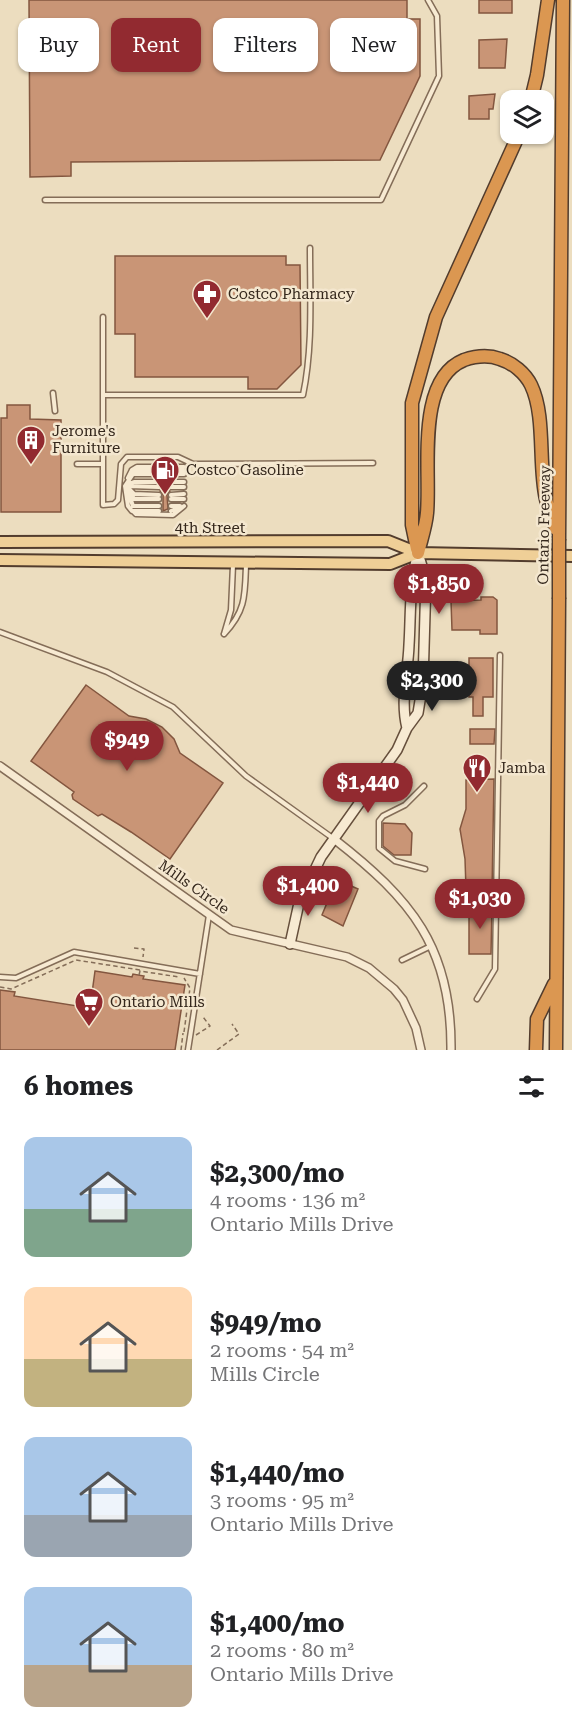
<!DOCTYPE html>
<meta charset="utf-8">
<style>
body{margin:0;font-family:"Roboto Serif",serif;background:#f6f6f6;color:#202124;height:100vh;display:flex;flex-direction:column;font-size:22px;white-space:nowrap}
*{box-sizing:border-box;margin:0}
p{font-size:20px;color:#757577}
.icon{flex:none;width:33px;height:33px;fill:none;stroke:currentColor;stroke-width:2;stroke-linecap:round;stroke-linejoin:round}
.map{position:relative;height:1050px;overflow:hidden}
.side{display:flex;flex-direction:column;background:#fff;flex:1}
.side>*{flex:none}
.banner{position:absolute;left:18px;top:18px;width:537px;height:54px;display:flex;gap:12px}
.tools{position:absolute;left:500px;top:90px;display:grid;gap:12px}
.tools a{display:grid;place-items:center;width:54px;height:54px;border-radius:12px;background:#fff;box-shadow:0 2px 4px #0004;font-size:30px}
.price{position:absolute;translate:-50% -51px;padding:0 14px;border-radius:21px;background:#922a30;color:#fff;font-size:20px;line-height:39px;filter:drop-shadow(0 2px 3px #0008)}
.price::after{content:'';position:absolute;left:50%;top:36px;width:18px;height:14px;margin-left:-9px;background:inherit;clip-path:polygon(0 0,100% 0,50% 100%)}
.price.on{background:#222;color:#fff}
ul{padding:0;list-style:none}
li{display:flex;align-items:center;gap:18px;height:150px;padding:0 24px}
li span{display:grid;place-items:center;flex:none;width:168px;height:120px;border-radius:12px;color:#555}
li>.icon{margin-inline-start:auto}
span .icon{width:72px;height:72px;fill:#fffc;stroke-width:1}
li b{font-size:26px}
h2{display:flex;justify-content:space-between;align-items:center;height:72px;padding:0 24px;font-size:26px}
.pill{padding:0 21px;border-radius:12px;background:#fff;box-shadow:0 2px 4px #0004;font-size:21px;line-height:54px}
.pill.on{background:#922a30;color:#fff}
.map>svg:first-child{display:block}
.building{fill:#c99576;stroke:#83563f;stroke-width:1.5}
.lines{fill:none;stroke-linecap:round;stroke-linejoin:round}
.lane-casing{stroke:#846d58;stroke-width:7}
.street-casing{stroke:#846d58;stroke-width:10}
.secondary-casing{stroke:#664f3c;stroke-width:12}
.primary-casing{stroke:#523c2d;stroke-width:14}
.highway-casing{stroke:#523c2d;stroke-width:15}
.path{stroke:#846d58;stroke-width:1.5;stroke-dasharray:4.5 3;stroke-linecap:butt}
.lane{stroke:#f7ead2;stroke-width:4}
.street{stroke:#f7ead2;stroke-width:7}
.secondary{stroke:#f7ead2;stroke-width:9}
.primary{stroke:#efcf97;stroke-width:10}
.highway{stroke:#db9751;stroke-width:12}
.highway-bridge-casing{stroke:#523c2d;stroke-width:15;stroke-linecap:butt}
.highway-bridge{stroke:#db9751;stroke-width:12}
.labels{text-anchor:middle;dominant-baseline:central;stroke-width:5;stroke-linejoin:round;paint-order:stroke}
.poi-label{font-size:15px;fill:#34271c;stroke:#f4e7cf;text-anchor:start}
.street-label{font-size:15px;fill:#34271c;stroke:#f4e7cf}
</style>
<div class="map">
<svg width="572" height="1050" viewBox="0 0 572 1050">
<rect width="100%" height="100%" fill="#ecddbf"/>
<path class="building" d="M 29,0 L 407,0 L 407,19 L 420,19 L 420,76 L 380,160 L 71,162 L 71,176 L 30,177 Z
M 479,0 L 512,0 L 512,13 L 479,13 Z
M 507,39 L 505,68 L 479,68 L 479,40 Z
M 495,94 L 493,109 L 489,109 L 489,119 L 469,119 L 469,96 Z
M 115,256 L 286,256 L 286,265 L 300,265 L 301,365 L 277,389 L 248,389 L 248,377 L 135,377 L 135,334 L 115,334 Z
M 7,405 L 30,405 L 30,419 L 61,420 L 61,512 L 1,512 L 1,418 L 7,418 Z
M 167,471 L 170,478 L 167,488 L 170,491 L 167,495 L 168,509 L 163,511 L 163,495 L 160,491 L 163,481 L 160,478 L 163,471 Z
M 481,597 L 493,597 L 497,600 L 497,634 L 480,634 L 480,630 L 452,630 L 451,601 L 481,600 Z
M 469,658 L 493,658 L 493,697 L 483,697 L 483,716 L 473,716 L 473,697 L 469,697 Z
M 86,685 L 129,716 L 146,719 L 162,727 L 174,739 L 180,753 L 223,783 L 170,859 L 131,832 L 102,814 L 98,816 L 73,799 L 72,795 L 74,792 L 31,761 Z
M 470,729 L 495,729 L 494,744 L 470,744 Z
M 494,779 L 492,890 L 466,889 L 465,859 L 460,829 L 466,809 L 466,780 Z
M 383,823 L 405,824 L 412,833 L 411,855 L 394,855 L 383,846 Z
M 340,876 L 342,882 L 358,889 L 343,926 L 322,915 L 334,886 L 331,879 Z
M 469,905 L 492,906 L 491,954 L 469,954 Z
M 95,971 L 132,977 L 133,974 L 144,976 L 143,979 L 185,985 L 175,1050 L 0,1050 L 0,990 L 15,992 L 14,996 L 77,1006 L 83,991 L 92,993 Z"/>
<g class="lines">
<g class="lane-casing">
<path id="lane" d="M 45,200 L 381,200 L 439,76 L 437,16 L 428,0
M 103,317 L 103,505 L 114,504 L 118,500 L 121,464 L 127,457 L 178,457 L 193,464 L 373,463
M 53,393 L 55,411
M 103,395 L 303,395 C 313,347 310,298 310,248
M 77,464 L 103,464
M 132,470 L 137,467 L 184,467
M 171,471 L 184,471
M 159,474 L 133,474 L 125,486 L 128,506 L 132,511 L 159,511
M 171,474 L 184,474
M 128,478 L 132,470 L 159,471
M 171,482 L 184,482
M 126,485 L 134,482 L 159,482
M 126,486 L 134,494 L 159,495
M 129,486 L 159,487
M 171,487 L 184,487
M 128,492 L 133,506 L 159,506
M 131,494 L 134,499 L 159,499
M 171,495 L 184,494
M 171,499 L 184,499
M 171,506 L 180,506
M 133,511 L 136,514 L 173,515 L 184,506
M 171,511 L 181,507
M 0,632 L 107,672 L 173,707 L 246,776 L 334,839
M 224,634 C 246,611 245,595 246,564
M 224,634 L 231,610 L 233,565
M 424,786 L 405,805 L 383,816 L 379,821 L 379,848 L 395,861 L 425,869
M 402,960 L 431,946
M 0,977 L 16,978 L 74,952 L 200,974
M 477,999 L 495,969 L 500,655
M 188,1050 L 209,915"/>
</g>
<g class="street-casing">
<path id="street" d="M 0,766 L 231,930 L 347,957 L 369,968 L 394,989 L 403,1000 L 416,1028 L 421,1050
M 334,839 C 411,899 452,947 451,1050"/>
</g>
<g class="secondary-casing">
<path id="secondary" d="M 407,728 C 400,701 408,674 409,645 C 411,614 409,584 418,553
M 290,944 L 299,903 L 321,857 L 397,750 L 407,728 L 418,713 L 423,682 L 426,579 L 418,553"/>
</g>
<g class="primary-casing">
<path id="primary" d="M 0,542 L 388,541 L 418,553 L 572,556
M 0,560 L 390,564 L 418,553"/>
</g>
<g class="highway-casing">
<path id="highway" d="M 531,100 L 537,75 L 548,0
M 559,539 L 563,0
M 417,549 L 412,525 L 412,403 L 436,317 L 519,134
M 418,553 C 421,540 426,526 427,513 C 431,471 415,380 464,360 C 476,356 489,355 500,359 C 513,363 525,373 531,385 C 546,416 538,465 546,499 C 548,509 553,519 556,529
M 536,1050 L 537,1019 L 554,984
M 556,1050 L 559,599"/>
</g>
<path class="path" d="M 134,948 L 144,949 L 143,957
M 139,975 L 140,971 L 179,977
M 0,987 L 11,989 L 76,960 L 140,970
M 184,1032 L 190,988 L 184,978
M 196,1035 L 210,1026 L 203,1017
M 181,1050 L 183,1033
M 217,1050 L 239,1034 L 232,1024"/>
<use href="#lane" class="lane"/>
<use href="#street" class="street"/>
<use href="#secondary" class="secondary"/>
<use href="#primary" class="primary"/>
<use href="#highway" class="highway"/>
<g class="highway-bridge-casing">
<path id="highway-bridge" d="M 559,599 L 559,539"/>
</g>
<use href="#highway-bridge" class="highway-bridge"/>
</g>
<defs>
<g id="pharmacy-pin" transform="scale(1.5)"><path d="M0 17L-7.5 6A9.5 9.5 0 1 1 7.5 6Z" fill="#922a30" stroke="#f4e7cf"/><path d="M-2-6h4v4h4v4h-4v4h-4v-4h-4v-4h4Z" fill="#fff"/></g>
<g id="building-pin" transform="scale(1.5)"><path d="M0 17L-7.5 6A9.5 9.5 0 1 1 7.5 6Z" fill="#922a30" stroke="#f4e7cf"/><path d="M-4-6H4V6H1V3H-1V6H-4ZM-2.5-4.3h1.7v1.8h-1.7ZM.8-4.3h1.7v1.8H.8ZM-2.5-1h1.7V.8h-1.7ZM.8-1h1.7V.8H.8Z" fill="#fff"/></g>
<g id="fuel-pin" transform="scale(1.5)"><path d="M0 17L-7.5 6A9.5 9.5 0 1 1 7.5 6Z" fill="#922a30" stroke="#f4e7cf"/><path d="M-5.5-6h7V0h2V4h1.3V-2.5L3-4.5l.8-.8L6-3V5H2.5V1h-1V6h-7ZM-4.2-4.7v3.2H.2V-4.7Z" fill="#fff"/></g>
<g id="restaurant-pin" transform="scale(1.5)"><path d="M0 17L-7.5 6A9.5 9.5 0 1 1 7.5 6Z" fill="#922a30" stroke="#f4e7cf"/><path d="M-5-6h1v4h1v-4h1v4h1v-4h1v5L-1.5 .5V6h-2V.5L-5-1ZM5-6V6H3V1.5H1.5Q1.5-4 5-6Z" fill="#fff"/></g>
<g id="supermarket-pin" transform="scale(1.5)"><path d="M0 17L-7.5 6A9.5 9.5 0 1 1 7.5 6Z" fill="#922a30" stroke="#f4e7cf"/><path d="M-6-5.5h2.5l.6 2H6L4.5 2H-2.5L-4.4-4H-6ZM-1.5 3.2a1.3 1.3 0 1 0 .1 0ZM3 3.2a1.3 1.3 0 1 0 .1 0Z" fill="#fff"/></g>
</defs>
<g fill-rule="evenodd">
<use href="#pharmacy-pin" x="207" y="294"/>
<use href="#building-pin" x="31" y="440"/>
<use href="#fuel-pin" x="165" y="470"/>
<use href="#restaurant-pin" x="477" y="768"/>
<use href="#supermarket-pin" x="89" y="1002"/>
</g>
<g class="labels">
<g class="poi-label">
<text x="228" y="294">Costco Pharmacy</text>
<text x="52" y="431">Jerome's<tspan x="52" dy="17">Furniture</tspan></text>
<text x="186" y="470">Costco Gasoline</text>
<text x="498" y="768">Jamba</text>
<text x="110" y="1002">Ontario Mills</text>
</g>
<g class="street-label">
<text transform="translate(544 525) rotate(-89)">Ontario Freeway</text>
<text x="210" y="528">4th Street</text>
<text transform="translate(194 887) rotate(35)">Mills Circle</text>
</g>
</g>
</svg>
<div class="tools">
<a><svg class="icon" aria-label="layers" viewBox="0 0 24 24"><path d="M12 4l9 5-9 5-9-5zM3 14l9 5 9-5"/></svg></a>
</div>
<b class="price" style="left:439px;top:615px">$1,850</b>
<b class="price on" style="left:432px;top:712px">$2,300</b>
<b class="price" style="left:127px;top:772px">$949</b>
<b class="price" style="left:368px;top:814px">$1,440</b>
<b class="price" style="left:308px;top:917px">$1,400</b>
<b class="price" style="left:480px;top:930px">$1,030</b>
<div class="banner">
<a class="pill">Buy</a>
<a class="pill on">Rent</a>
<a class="pill">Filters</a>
<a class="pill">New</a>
</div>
</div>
<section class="side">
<h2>6 homes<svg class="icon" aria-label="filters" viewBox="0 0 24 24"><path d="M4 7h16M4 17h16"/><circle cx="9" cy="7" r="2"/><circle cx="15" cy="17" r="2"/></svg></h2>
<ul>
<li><span style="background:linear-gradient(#a9c7e8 60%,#7fa58c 0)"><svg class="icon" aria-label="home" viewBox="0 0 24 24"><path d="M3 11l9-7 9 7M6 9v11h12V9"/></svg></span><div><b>$2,300/mo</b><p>4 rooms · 136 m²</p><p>Ontario Mills Drive</p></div></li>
<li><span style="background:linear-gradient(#ffd9b3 60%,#c2b280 0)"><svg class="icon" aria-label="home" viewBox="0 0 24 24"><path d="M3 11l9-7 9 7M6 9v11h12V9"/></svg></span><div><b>$949/mo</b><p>2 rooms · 54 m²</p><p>Mills Circle</p></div></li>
<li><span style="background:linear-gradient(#a9c7e8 65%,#9aa5b1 0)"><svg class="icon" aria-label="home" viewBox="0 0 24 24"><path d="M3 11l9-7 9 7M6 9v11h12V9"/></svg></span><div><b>$1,440/mo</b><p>3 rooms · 95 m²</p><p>Ontario Mills Drive</p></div></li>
<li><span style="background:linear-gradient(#a9c7e8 65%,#b9a48a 0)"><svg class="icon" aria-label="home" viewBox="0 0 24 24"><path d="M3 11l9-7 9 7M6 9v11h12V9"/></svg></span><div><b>$1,400/mo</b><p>2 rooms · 80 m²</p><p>Ontario Mills Drive</p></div></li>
</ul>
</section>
